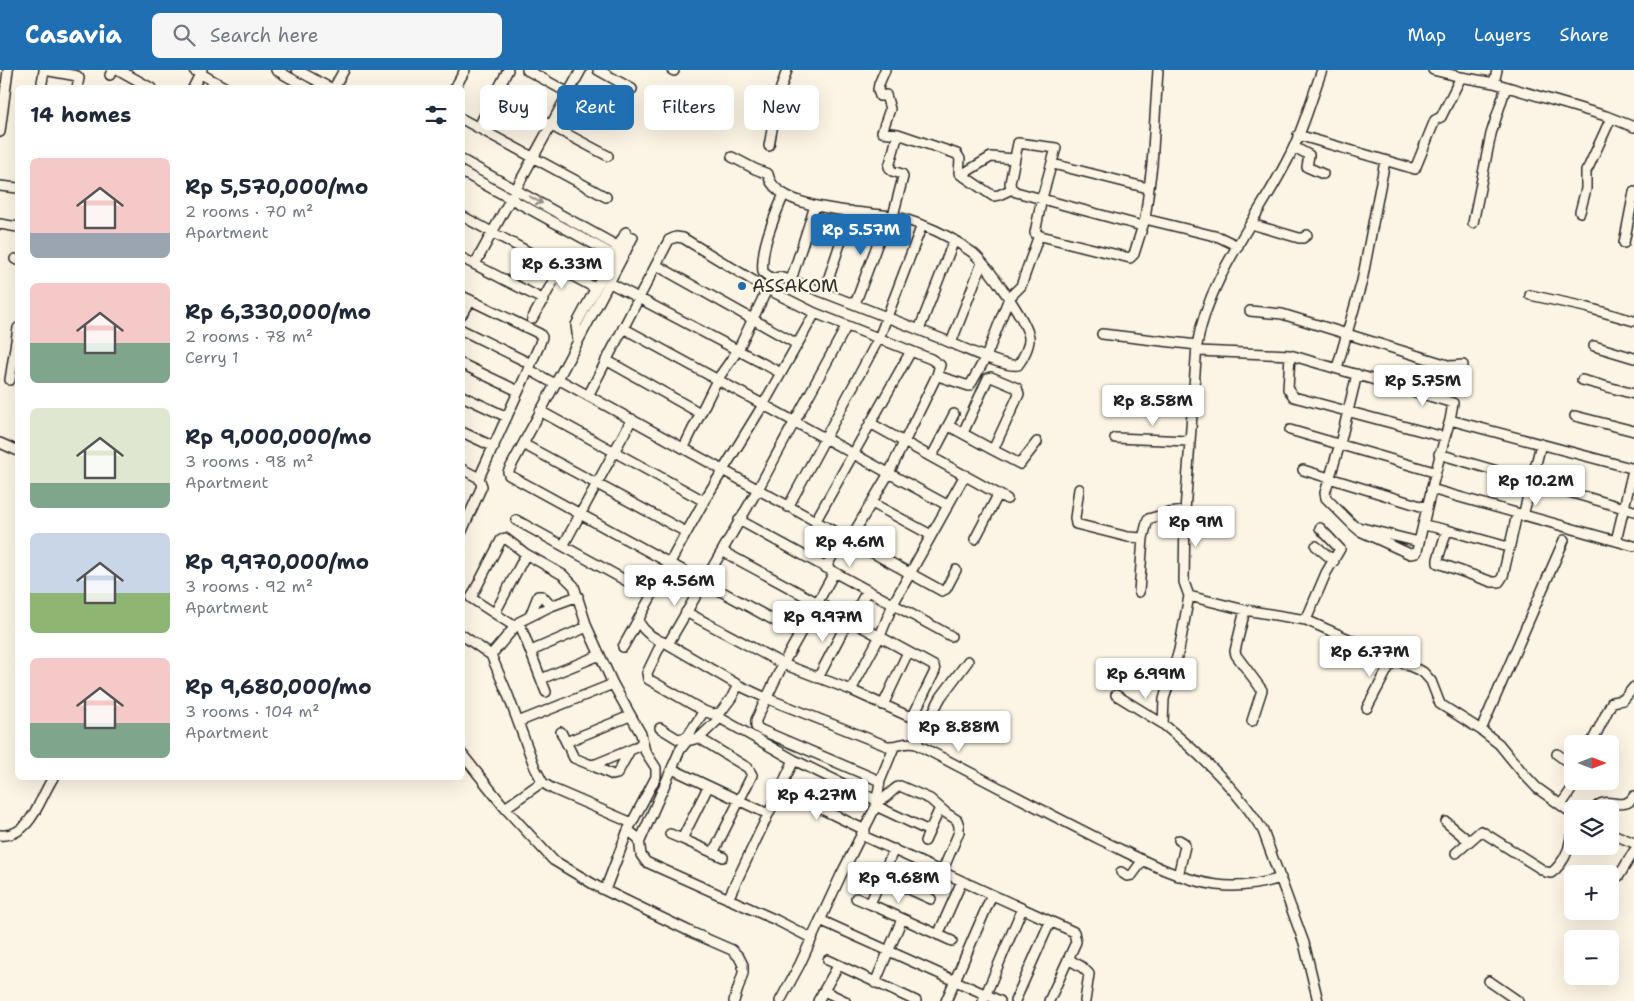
<!DOCTYPE html>
<meta charset="utf-8">
<style>
body{margin:0;font-family:"Shantell Sans",sans-serif;background:#f6f6f7;color:#1f2937;height:100vh;display:flex;flex-direction:column;font-size:19px;white-space:nowrap}
*{box-sizing:border-box;margin:0}
p{font-size:16px;color:#747a83}
.icon{flex:none;width:28px;height:28px;fill:none;stroke:currentColor;stroke-width:2;stroke-linecap:round;stroke-linejoin:round}
.map{position:relative;flex:1;overflow:hidden}
.side{position:absolute;left:15px;top:15px;width:450px;height:695px;display:flex;flex-direction:column;background:#fff;border-radius:8px;box-shadow:0 5px 20px #0002}
.side>*{flex:none}
.guide{position:absolute;left:480px;top:15px;width:475px;height:45px;display:flex;gap:10px}
.needle{width:32px;rotate:90deg}
.controls{position:absolute;left:1564px;top:665px;display:grid;gap:10px}
.controls a{display:grid;place-items:center;width:55px;height:55px;border-radius:8px;background:#fff;box-shadow:0 5px 20px #0002;font-size:25px}
.price{position:absolute;translate:-50% -42px;padding:0 11px;border-radius:5px;background:#fff;color:#222;font-size:16px;line-height:32px;filter:drop-shadow(0 1px 2px #0008)}
.price::after{content:'';position:absolute;left:50%;top:30px;width:15px;height:11px;margin-left:-8px;background:inherit;clip-path:polygon(0 0,100% 0,50% 100%)}
.price.on{background:#1f6fb2;color:#fff}
ul{padding:0;list-style:none}
li{display:flex;align-items:center;gap:15px;height:125px;padding:0 15px}
li span{display:grid;place-items:center;flex:none;width:140px;height:100px;border-radius:8px;color:#555}
li>.icon{margin-inline-start:auto}
span .icon{width:60px;height:60px;fill:#fffc;stroke-width:1}
li b{font-size:21px}
h2{display:flex;justify-content:space-between;align-items:center;height:60px;padding:0 15px;font-size:21px}
.chip{padding:0 18px;border-radius:8px;background:#fff;box-shadow:0 5px 20px #0002;font-size:18px;line-height:45px}
.chip.on{background:#1f6fb2;color:#fff}
header{display:flex;align-items:center;gap:30px;box-sizing:border-box;height:70px;padding:0 25px;background:#1f6fb2;color:#fff}
header strong{font-size:24px}
nav{display:flex;gap:28px;margin-inline-start:auto;font-size:18px}
.search{width:350px;height:45px;background:#f6f6f7;display:flex;align-items:center;gap:12px;box-sizing:border-box;padding:0 18px;border-radius:8px;color:#747a83;font-size:19px}
.map>svg:first-child{display:block}
.lines{fill:none;stroke-linecap:round;stroke-linejoin:round}
.minor-casing{stroke:#2b2b2b;stroke-width:12}
.minor{stroke:#fcf5e5;stroke-width:9}
.oneway{stroke:#949088}
.poi-dot{fill:#1f6fb2;stroke:#fcf5e5;stroke-width:2}
.labels{text-anchor:middle;dominant-baseline:central;stroke-width:4.5;stroke-linejoin:round;paint-order:stroke}
.poi-label{font-size:18px;fill:#2b2b2b;stroke:#fcf5e5;text-anchor:start}
</style>
<header>
<strong>Casavia</strong>
<div class="search"><svg class="icon" aria-label="search" viewBox="0 0 24 24"><circle cx="10" cy="10" r="6"/><path d="M15 15l6 6"/></svg>Search here</div>
<nav><a>Map</a><a>Layers</a><a>Share</a></nav>
</header>
<div class="map">
<svg width="1634" height="931" viewBox="0 0 1634 931">
<rect width="100%" height="100%" fill="#fcf5e5"/>
<filter id="ink" filterUnits="userSpaceOnUse"><feTurbulence type="fractalNoise" baseFrequency=".02" numOctaves="2"/><feDisplacementMap in="SourceGraphic" scale="10" xChannelSelector="R" yChannelSelector="G"/><feConvolveMatrix kernelMatrix="1 2 1 2 8 2 1 2 1" color-interpolation-filters="sRGB"/></filter>
<g filter="url(#ink)">
<g class="lines">
<g class="minor-casing">
<path id="minor" d="M 44,0 L 77,6 L 79,8 L 77,18
M 119,0 L 151,18
M 194,0 L 226,18
M 276,0 L 308,18
M 297,0 L 330,18
M 527,0 L 583,31
M 598,0 L 632,19
M 672,0 L 674,1
M 885,0 L 879,14 L 878,20 L 880,26 L 886,25 L 890,39 L 882,62 L 898,64 L 957,84 L 960,89 L 959,103 L 993,126 L 999,125 L 1012,119
M 1433,0 L 1461,7 L 1494,13 L 1606,46 L 1634,57
M 110,5 L 113,0
M 1494,13 L 1497,0
M 41,18 L 44,1
M 193,18 L 202,0
M 334,18 L 344,0
M 455,18 L 465,0
M 495,26 L 608,86
M 462,49 L 606,127
M 478,58 L 508,0
M 0,62 L 8,0
M 1298,65 L 1415,99 L 1435,50 L 1441,47 L 1461,7
M 769,76 L 778,27 L 787,0
M 1294,77 L 1309,85 L 1307,97 L 1323,104
M 732,87 L 755,99 L 768,104 C 774,140 863,142 892,146 C 902,148 913,152 922,155
M 462,90 L 626,181
M 1053,94 L 1148,118
M 462,102 L 621,189
M 961,105 L 991,87 L 1014,89
M 0,116 L 18,118
M 1580,142 L 1586,119 L 1586,101 L 1589,96 L 1611,48
M 462,146 L 595,218
M 893,146 L 903,107 L 902,104 L 892,101 L 889,97 L 898,64
M 1145,149 L 1219,167 L 1238,176
M 1473,153 L 1491,64 L 1506,17
M 0,154 L 18,157
M 1251,154 L 1299,168 L 1303,168 L 1307,165
M 1142,156 L 1016,122 L 1011,118 L 1010,113 L 1018,73 L 1056,78 L 1042,128 L 1035,163 L 1037,165 L 1130,188 L 1134,184 L 1145,149 L 1152,95 L 1158,0
M 633,167 C 592,246 550,324 508,402 L 509,405 L 799,564
M 1624,173 L 1634,122
M 462,188 L 544,230
M 15,189 L 18,190
M 475,194 L 581,0
M 656,195 L 797,274
M 772,209 L 763,202 C 760,178 775,146 784,124
M 791,210 L 815,136
M 610,213 L 781,303
M 824,222 L 851,141
M 1530,225 L 1585,237 L 1634,251
M 462,226 L 540,264 L 542,267 L 539,276 L 479,408
M 855,234 L 888,146
M 1250,241 L 1282,244 L 1451,296 L 1463,295
M 462,244 L 471,231
M 532,249 L 560,199
M 623,258 L 947,435
M 462,260 L 531,294
M 919,260 L 954,170
M 1102,264 L 1197,275
M 578,271 L 576,255 L 626,162
M 951,273 L 982,193
M 1594,276 L 1634,288
M 1198,281 L 1290,285 L 1453,333 L 1450,350 L 1631,398 L 1634,400
M 1290,285 L 1288,319 L 1294,327 L 1444,367
M 606,290 L 700,343
M 462,294 L 518,321
M 1337,298 L 1362,211 L 1385,91
M 528,299 L 555,314
M 941,307 L 969,316 L 972,312 L 986,287 L 1009,228 L 1021,216 L 1039,165
M 558,309 L 942,521 L 946,519 L 956,500
M 10,310 L 18,258
M 1582,310 L 1634,324
M 462,326 L 507,347
M 588,326 L 669,170 L 676,167 L 683,168 L 767,219 L 815,243 L 931,289 L 940,295 L 937,305 L 889,403 L 849,471
M 540,341 L 704,431
M 1575,346 L 1634,361
M 870,353 L 1007,429
M 949,356 L 993,380 L 1019,324 L 1017,318 L 991,307 L 988,308 L 963,363
M 1290,360 L 1434,402
M 462,362 L 494,377
M 1115,368 L 1189,371
M 0,373 L 18,381
M 523,374 L 686,462
M 684,377 L 717,310 L 738,280 L 772,209 L 779,207 L 791,210 C 841,229 892,249 942,269 C 957,275 1004,298 1018,295 C 1023,289 1030,275 1029,267 C 1026,249 987,195 973,183 C 957,171 941,162 922,155 L 879,268 L 788,437
M 993,380 L 1020,394 L 1037,372
M 1439,384 L 1634,441
M 932,386 L 954,344
M 462,399 L 479,408 L 482,416 L 462,461
M 1303,400 L 1427,438
M 1079,419 L 1075,448 L 1076,454 L 1128,467 L 1143,468
M 1431,419 L 1634,476
M 872,433 L 931,465
M 1523,446 L 1541,374
M 516,450 L 652,525
M 739,450 L 951,566
M 815,452 L 911,281
M 1424,455 L 1447,460 L 1508,477
M 1354,456 L 1326,428 L 1325,423 L 1340,374 L 1357,304
M 1447,460 L 1438,489 L 1438,493 L 1492,512 L 1499,512 L 1503,506 L 1517,444
M 975,469 L 998,425
M 1616,471 L 1633,400
M 1419,472 L 1354,456 L 1360,461 L 1410,484 L 1416,483 L 1417,481 C 1427,437 1437,393 1450,350
M 563,476 L 632,349
M 1316,476 L 1334,491
M 826,498 L 842,467
M 834,503 L 783,594 L 756,650 L 756,657 L 761,660 L 880,711 L 894,677
M 1139,522 L 1143,468 L 1148,449 L 1169,443 L 1185,441
M 1189,526 L 1245,540 L 1306,550 L 1423,602 L 1431,611 L 1440,634 L 1481,660 L 1499,674 L 1522,702 L 1537,718 L 1572,743
M 1245,540 L 1235,581 L 1236,585 L 1262,620 L 1252,651
M 686,542 L 783,594 L 851,620 L 908,646 L 914,644 L 935,601 L 934,596 L 722,481
M 495,543 L 526,484
M 530,546 L 538,526 L 542,526 L 551,536
M 851,550 L 867,521
M 1306,550 L 1326,503 L 1340,479 L 1320,458
M 638,551 C 645,563 655,570 668,574 L 738,615 L 766,628 L 887,676 C 898,677 905,671 916,674 C 977,706 1039,739 1101,770 C 1139,788 1175,809 1217,815 C 1238,818 1261,814 1281,808
M 519,552 L 546,622
M 514,556 L 471,528 L 501,470 L 505,468 L 526,484 L 563,505 L 574,516 L 587,557 L 613,614 L 641,664 L 645,681 L 656,698 L 656,707 L 628,760 L 605,820
M 462,565 L 491,585 L 508,625 L 535,698 L 543,713 L 553,719 L 632,753
M 662,572 L 647,603 L 648,609 L 704,641
M 668,574 L 758,419 L 846,257
M 623,577 L 704,431 L 763,335 L 815,243
M 531,581 L 587,557
M 491,585 L 519,552 L 551,536 L 578,526
M 818,608 L 849,549
M 541,609 L 600,585
M 851,620 L 880,566 L 893,534 L 965,405
M 1116,625 L 1163,654
M 883,635 L 908,582
M 1367,638 L 1393,589
M 518,652 L 613,614
M 660,658 L 678,669 L 687,667 L 704,641 L 712,644 L 720,643 L 732,627 L 738,615
M 1481,660 L 1564,470
M 561,662 L 574,688 L 591,695 L 596,694 L 635,678 L 643,672
M 566,672 L 630,646
M 916,674 L 941,627 L 968,591
M 1591,674 L 1612,632 L 1623,630 L 1634,617
M 462,684 L 505,738 L 553,790 L 598,817 L 693,863 L 732,880 L 739,887 L 743,895 L 743,903 L 734,931
M 1557,684 L 1572,695
M 591,695 L 613,705 L 617,704 L 630,680
M 672,699 L 768,744
M 708,717 L 682,769 L 723,787
M 780,719 L 865,760
M 1561,735 L 1577,711
M 876,736 L 929,761
M 505,738 L 542,712
M 1595,739 C 1605,723 1624,744 1634,726
M 1446,752 L 1469,771
M 628,760 L 639,769 L 641,785 L 646,792 L 776,850 L 811,868
M 1610,763 L 1634,773
M 670,764 L 682,769
M 0,765 C 31,768 40,727 53,708
M 861,765 L 1074,862 L 1076,872 L 1049,931
M 640,771 L 680,680 L 687,671 L 699,668
M 925,771 L 940,738
M 894,779 L 870,834 L 952,871
M 713,783 L 752,705 L 748,698 L 699,668 L 720,648 L 794,690 L 876,730 C 887,731 891,719 900,716 L 930,729 L 946,743 L 957,750 L 959,756 L 959,762 L 942,802
M 1456,783 L 1481,761 L 1546,802 L 1551,803 C 1557,799 1564,790 1567,782 C 1570,777 1569,771 1572,766
M 1121,802 L 1127,806 L 1132,805 L 1143,790
M 1178,806 L 1185,776 L 1184,773 L 1179,770
M 1619,806 L 1634,781
M 882,807 L 931,829
M 925,826 L 937,799
M 856,828 L 870,834
M 728,829 L 794,690
M 820,850 L 1000,931
M 938,865 L 962,811
M 1068,889 L 1082,897 L 1089,904 L 1085,931
M 828,890 L 916,931
M 1489,911 L 1518,931
M 875,913 L 902,849
M 824,921 L 845,931
M 780,931 L 800,894 L 841,805 L 876,736 L 880,711
M 818,931 L 838,896
M 946,931 L 992,825
M 983,931 L 1022,839
M 1015,931 L 1050,852
M 1318,931 L 1304,873 L 1263,761 C 1238,720 1200,684 1163,654 L 1164,629 L 1179,580 L 1189,526 L 1184,512 L 1185,441 L 1197,275 C 1209,205 1259,148 1290,85 C 1303,60 1312,27 1322,0"/>
</g>
<use href="#minor" class="minor"/>
</g>
<defs><path id="oneway-shaft" d="M-6 0H5M1.5-3L5.5 0L1.5 3" fill="none" stroke-width="1.6" stroke-linecap="round" stroke-linejoin="round" transform="scale(1.25)"/></defs>
<use class="oneway" href="#oneway-shaft" transform="translate(536 130) rotate(29)"/>
</g>
<circle class="poi-dot" cx="742" cy="216" r="5"/>
<g class="labels">
<g class="poi-label">
<text x="752" y="216">ASSAKOM</text>
</g>
</g>
</svg>
<div class="controls">
<a><svg class="needle" viewBox="-14 -14 28 28"><path d="M0-13l5 13h-10z" fill="#e53935"/><path d="M0 13l5-13h-10z" fill="#747a83"/></svg></a>
<a><svg class="icon" aria-label="layers" viewBox="0 0 24 24"><path d="M12 4l9 5-9 5-9-5zM3 14l9 5 9-5"/></svg></a>
<a>+</a>
<a>−</a>
</div>
<b class="price on" style="left:861px;top:186px">Rp 5.57M</b>
<b class="price" style="left:562px;top:220px">Rp 6.33M</b>
<b class="price" style="left:1423px;top:337px">Rp 5.75M</b>
<b class="price" style="left:1153px;top:357px">Rp 8.58M</b>
<b class="price" style="left:1536px;top:437px">Rp 10.2M</b>
<b class="price" style="left:1196px;top:478px">Rp 9M</b>
<b class="price" style="left:850px;top:498px">Rp 4.6M</b>
<b class="price" style="left:675px;top:537px">Rp 4.56M</b>
<b class="price" style="left:823px;top:573px">Rp 9.97M</b>
<b class="price" style="left:1370px;top:608px">Rp 6.77M</b>
<b class="price" style="left:1146px;top:630px">Rp 6.99M</b>
<b class="price" style="left:959px;top:683px">Rp 8.88M</b>
<b class="price" style="left:817px;top:751px">Rp 4.27M</b>
<b class="price" style="left:899px;top:834px">Rp 9.68M</b>
<div class="guide">
<a class="chip">Buy</a>
<a class="chip on">Rent</a>
<a class="chip">Filters</a>
<a class="chip">New</a>
</div>
<section class="side">
<h2>14 homes<svg class="icon" aria-label="filters" viewBox="0 0 24 24"><path d="M4 7h16M4 17h16"/><circle cx="9" cy="7" r="2"/><circle cx="15" cy="17" r="2"/></svg></h2>
<ul>
<li><span style="background:linear-gradient(#f6c9c9 75%,#9aa5b1 0)"><svg class="icon" aria-label="home" viewBox="0 0 24 24"><path d="M3 11l9-7 9 7M6 9v11h12V9"/></svg></span><div><b>Rp 5,570,000/mo</b><p>2 rooms · 70 m²</p><p>Apartment</p></div></li>
<li><span style="background:linear-gradient(#f6c9c9 60%,#7fa58c 0)"><svg class="icon" aria-label="home" viewBox="0 0 24 24"><path d="M3 11l9-7 9 7M6 9v11h12V9"/></svg></span><div><b>Rp 6,330,000/mo</b><p>2 rooms · 78 m²</p><p>Cerry 1</p></div></li>
<li><span style="background:linear-gradient(#dfe7d0 75%,#7fa58c 0)"><svg class="icon" aria-label="home" viewBox="0 0 24 24"><path d="M3 11l9-7 9 7M6 9v11h12V9"/></svg></span><div><b>Rp 9,000,000/mo</b><p>3 rooms · 98 m²</p><p>Apartment</p></div></li>
<li><span style="background:linear-gradient(#c9d6e8 60%,#8fb573 0)"><svg class="icon" aria-label="home" viewBox="0 0 24 24"><path d="M3 11l9-7 9 7M6 9v11h12V9"/></svg></span><div><b>Rp 9,970,000/mo</b><p>3 rooms · 92 m²</p><p>Apartment</p></div></li>
<li><span style="background:linear-gradient(#f6c9c9 65%,#7fa58c 0)"><svg class="icon" aria-label="home" viewBox="0 0 24 24"><path d="M3 11l9-7 9 7M6 9v11h12V9"/></svg></span><div><b>Rp 9,680,000/mo</b><p>3 rooms · 104 m²</p><p>Apartment</p></div></li>
</ul>
</section>
</div>
